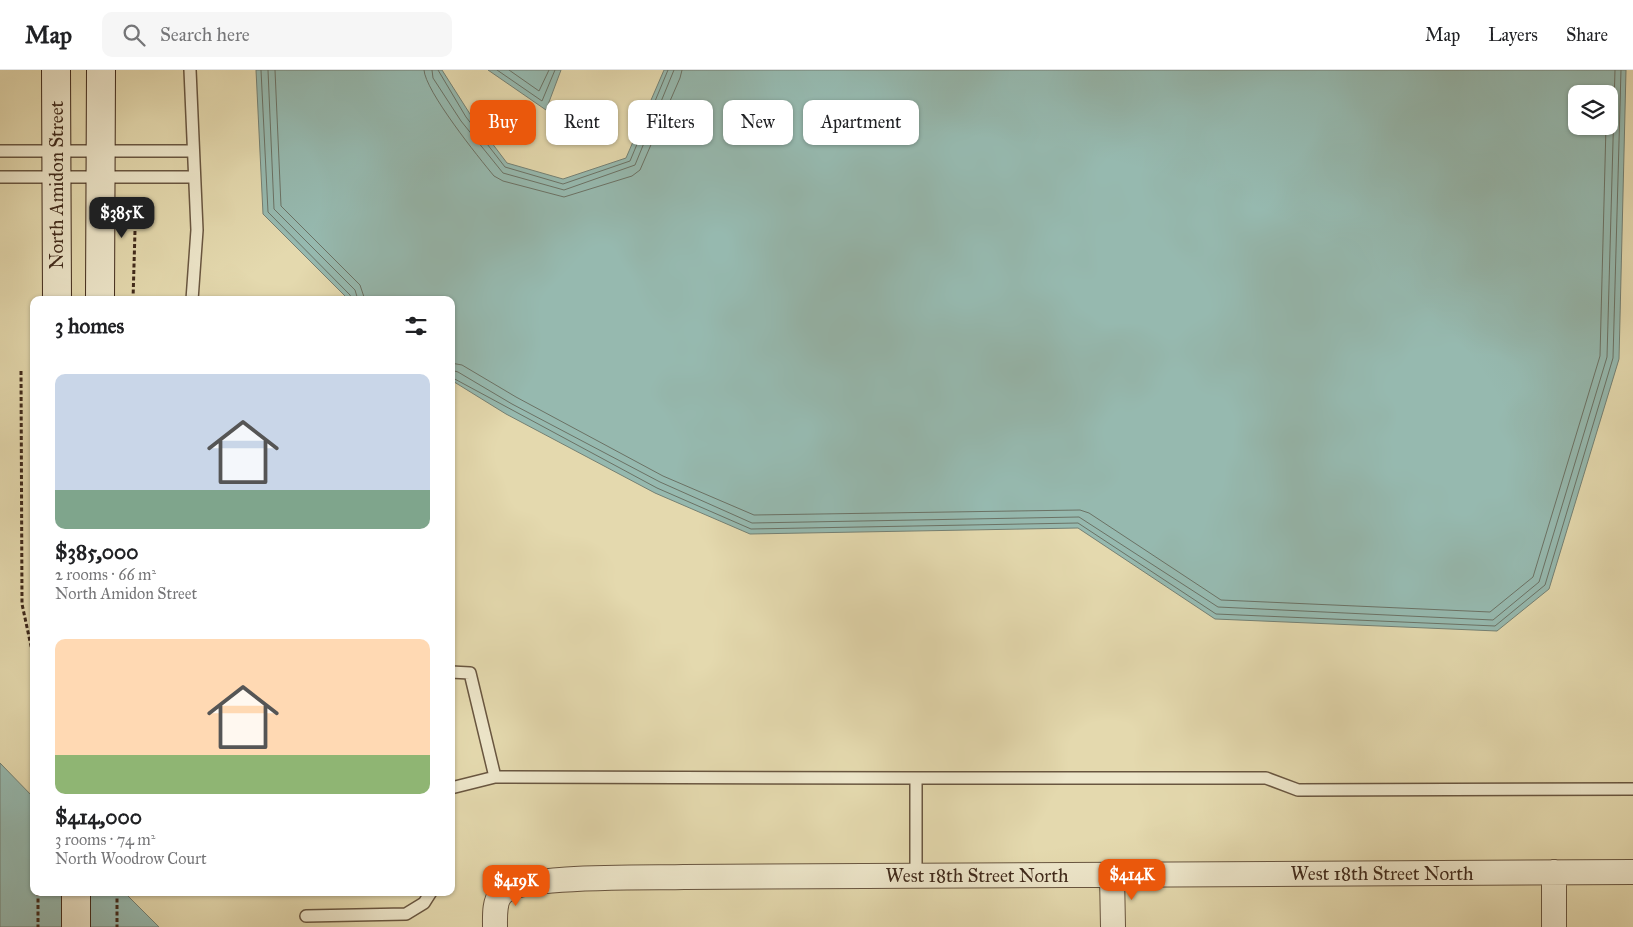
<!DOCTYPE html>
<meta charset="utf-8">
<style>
body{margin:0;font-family:"IM FELL Great Primer",serif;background:#f6f6f6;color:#202124;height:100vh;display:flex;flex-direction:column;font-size:19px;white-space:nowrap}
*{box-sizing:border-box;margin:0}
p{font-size:16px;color:#757577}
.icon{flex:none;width:28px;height:28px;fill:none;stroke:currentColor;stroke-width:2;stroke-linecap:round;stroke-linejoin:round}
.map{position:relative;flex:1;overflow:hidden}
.details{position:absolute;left:30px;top:226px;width:425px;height:600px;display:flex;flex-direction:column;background:#fff;border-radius:10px;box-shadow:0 1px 4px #0004}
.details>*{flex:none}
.top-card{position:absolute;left:470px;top:30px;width:475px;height:45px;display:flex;gap:10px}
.controls{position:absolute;left:1568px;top:15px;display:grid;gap:10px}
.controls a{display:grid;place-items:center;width:50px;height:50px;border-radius:10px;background:#fff;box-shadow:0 1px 4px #0004;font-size:25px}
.price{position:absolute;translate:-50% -42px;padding:0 11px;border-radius:10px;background:#ea580c;color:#fff;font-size:16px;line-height:32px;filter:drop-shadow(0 1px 2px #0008)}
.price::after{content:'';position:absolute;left:50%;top:30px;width:15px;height:11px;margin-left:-8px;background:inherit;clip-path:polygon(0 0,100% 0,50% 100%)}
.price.current{background:#222;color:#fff}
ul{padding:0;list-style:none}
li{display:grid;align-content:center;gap:10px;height:265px;padding:0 25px}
li span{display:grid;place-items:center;height:155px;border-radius:10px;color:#555}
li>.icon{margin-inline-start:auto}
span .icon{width:90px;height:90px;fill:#fffc;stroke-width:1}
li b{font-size:21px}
h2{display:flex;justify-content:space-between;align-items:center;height:60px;padding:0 25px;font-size:21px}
.pill{padding:0 18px;border-radius:10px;background:#fff;box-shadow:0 1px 4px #0004;font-size:18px;line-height:45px}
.pill.current{background:#ea580c;color:#fff}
header{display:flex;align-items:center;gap:30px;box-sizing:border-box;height:70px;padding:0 25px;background:#fff;border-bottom:1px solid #e0e0e0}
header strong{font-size:24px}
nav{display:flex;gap:28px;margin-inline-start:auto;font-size:18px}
.search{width:350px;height:45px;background:#f6f6f6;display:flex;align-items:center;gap:12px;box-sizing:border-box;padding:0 18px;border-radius:10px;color:#757577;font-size:19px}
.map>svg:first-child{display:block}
.water{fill:#96b9af;stroke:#748074;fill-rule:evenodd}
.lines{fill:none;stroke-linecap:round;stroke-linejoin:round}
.shore{stroke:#6b7265;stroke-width:1}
.service-casing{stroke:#695640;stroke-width:14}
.minor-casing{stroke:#695640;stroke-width:26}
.secondary-casing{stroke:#402a1b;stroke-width:30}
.path{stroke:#402a1b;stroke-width:3;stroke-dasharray:4 2.5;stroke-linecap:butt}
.service{stroke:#ede6ca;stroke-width:11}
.minor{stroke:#ede6ca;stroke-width:24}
.secondary{stroke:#ede6ca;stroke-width:28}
.labels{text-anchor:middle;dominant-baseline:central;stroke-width:4;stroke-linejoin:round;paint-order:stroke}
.street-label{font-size:19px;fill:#402a1b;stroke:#ede6ca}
</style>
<header>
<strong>Map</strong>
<div class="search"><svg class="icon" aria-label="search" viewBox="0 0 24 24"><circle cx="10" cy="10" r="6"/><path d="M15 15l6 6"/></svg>Search here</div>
<nav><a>Map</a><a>Layers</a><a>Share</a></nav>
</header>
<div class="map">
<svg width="1633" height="857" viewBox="0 0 1633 857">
<rect width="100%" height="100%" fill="#e4d9ae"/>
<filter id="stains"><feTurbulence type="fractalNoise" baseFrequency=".004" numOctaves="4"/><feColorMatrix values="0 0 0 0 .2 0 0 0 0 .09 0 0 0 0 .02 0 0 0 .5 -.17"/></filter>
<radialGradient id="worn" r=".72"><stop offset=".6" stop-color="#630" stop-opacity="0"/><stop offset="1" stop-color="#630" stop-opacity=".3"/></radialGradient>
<path class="water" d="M 256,0 L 442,0 L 470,44 L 507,93 L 563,109 L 626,88 L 664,0 L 1626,0 L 1619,289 L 1549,519 L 1497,561 L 1215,549 L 1078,458 L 750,464 L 655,423 L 506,344 L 451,310 L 451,230 L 349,230 L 263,144 ZM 1576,24 L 1609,24 L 1609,56 L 1576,56 Z
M 488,0 L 561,0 L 546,40 Z
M 0,693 L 34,728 L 34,822 L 125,823 L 159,857 L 0,857 Z"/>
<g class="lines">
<path class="shore" d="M 261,0 L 268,142 L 350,225 L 352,230
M 268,0 L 274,139 L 355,220 L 358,230
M 275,0 L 281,136 L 360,215 L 365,230
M 424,0 C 425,21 479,88 494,106 L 503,111 L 564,127 L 632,106 L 640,100 L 680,8 L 682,0
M 432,0 L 433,8 L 461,51 L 503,103 L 564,120 L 635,95 L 674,0
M 438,0 L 466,47 L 505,97 L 563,114 L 630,91 L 668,0
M 497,0 L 542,31 L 555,0
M 509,0 L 539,21 L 549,0
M 451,293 L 462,295 L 516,327 L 663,406 L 754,445 L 1080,440 L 1089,443 L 1221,530 L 1490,542 L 1533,507 L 1600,286 L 1606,56
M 451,300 L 458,302 L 512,334 L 660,412 L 752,453 L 1079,447 L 1218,537 L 1493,550 L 1539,512 L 1607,287 L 1615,0
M 451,307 L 657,418 L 751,459 L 1078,453 L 1216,544 L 1495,556 L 1545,515 L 1613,288 L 1621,0"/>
<g class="service-casing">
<path id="service" d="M 190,0 L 197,160 L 192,230
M 0,81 L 192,81
M 0,107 L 194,107
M 451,602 L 470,603 L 495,707
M 451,718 L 495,707 L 916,708
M 916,806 L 916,708 L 1266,708 L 1298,720 L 1633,719
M 306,846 L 406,844 L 424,833 L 431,822"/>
</g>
<g class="minor-casing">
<path id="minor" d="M 1554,802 L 1554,857
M 1112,805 L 1113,857
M 495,857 C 495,846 494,832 501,824 C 518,804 653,808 684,807 L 1633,802"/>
</g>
<g class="secondary-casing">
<path id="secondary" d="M 56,0 L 57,230
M 100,230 L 101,0
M 76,822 L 76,857"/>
</g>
<path class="path" d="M 133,230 L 136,126
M 21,301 L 22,534 L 34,590
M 38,822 L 38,857
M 117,822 L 117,857"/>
<use href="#service" class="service"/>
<use href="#minor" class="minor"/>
<use href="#secondary" class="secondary"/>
</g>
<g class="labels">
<g class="street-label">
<text transform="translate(56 115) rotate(-90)">North Amidon Street</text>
<text x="1382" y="803">West 18th Street North</text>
<text x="977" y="805">West 18th Street North</text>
</g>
</g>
<rect width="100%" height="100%" filter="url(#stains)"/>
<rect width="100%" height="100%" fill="url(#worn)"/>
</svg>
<div class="controls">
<a><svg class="icon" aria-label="layers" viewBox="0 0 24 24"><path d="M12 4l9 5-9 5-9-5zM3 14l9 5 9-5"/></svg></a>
</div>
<b class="price current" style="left:122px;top:169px">$385K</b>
<b class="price" style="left:1132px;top:831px">$414K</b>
<b class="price" style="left:516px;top:837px">$419K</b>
<div class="top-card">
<a class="pill current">Buy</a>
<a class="pill">Rent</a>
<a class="pill">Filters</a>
<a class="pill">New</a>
<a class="pill">Apartment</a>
</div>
<section class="details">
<h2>3 homes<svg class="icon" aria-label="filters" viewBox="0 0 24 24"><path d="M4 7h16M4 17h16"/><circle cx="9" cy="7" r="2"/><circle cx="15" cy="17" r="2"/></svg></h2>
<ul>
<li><span style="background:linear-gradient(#c9d6e8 75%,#7fa58c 0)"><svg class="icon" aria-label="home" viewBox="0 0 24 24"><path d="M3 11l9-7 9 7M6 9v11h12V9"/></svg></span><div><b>$385,000</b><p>2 rooms · 66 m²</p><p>North Amidon Street</p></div></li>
<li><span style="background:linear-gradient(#ffd9b3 75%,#8fb573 0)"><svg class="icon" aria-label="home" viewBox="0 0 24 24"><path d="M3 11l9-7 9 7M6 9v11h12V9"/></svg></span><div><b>$414,000</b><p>3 rooms · 74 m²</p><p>North Woodrow Court</p></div></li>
</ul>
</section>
</div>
